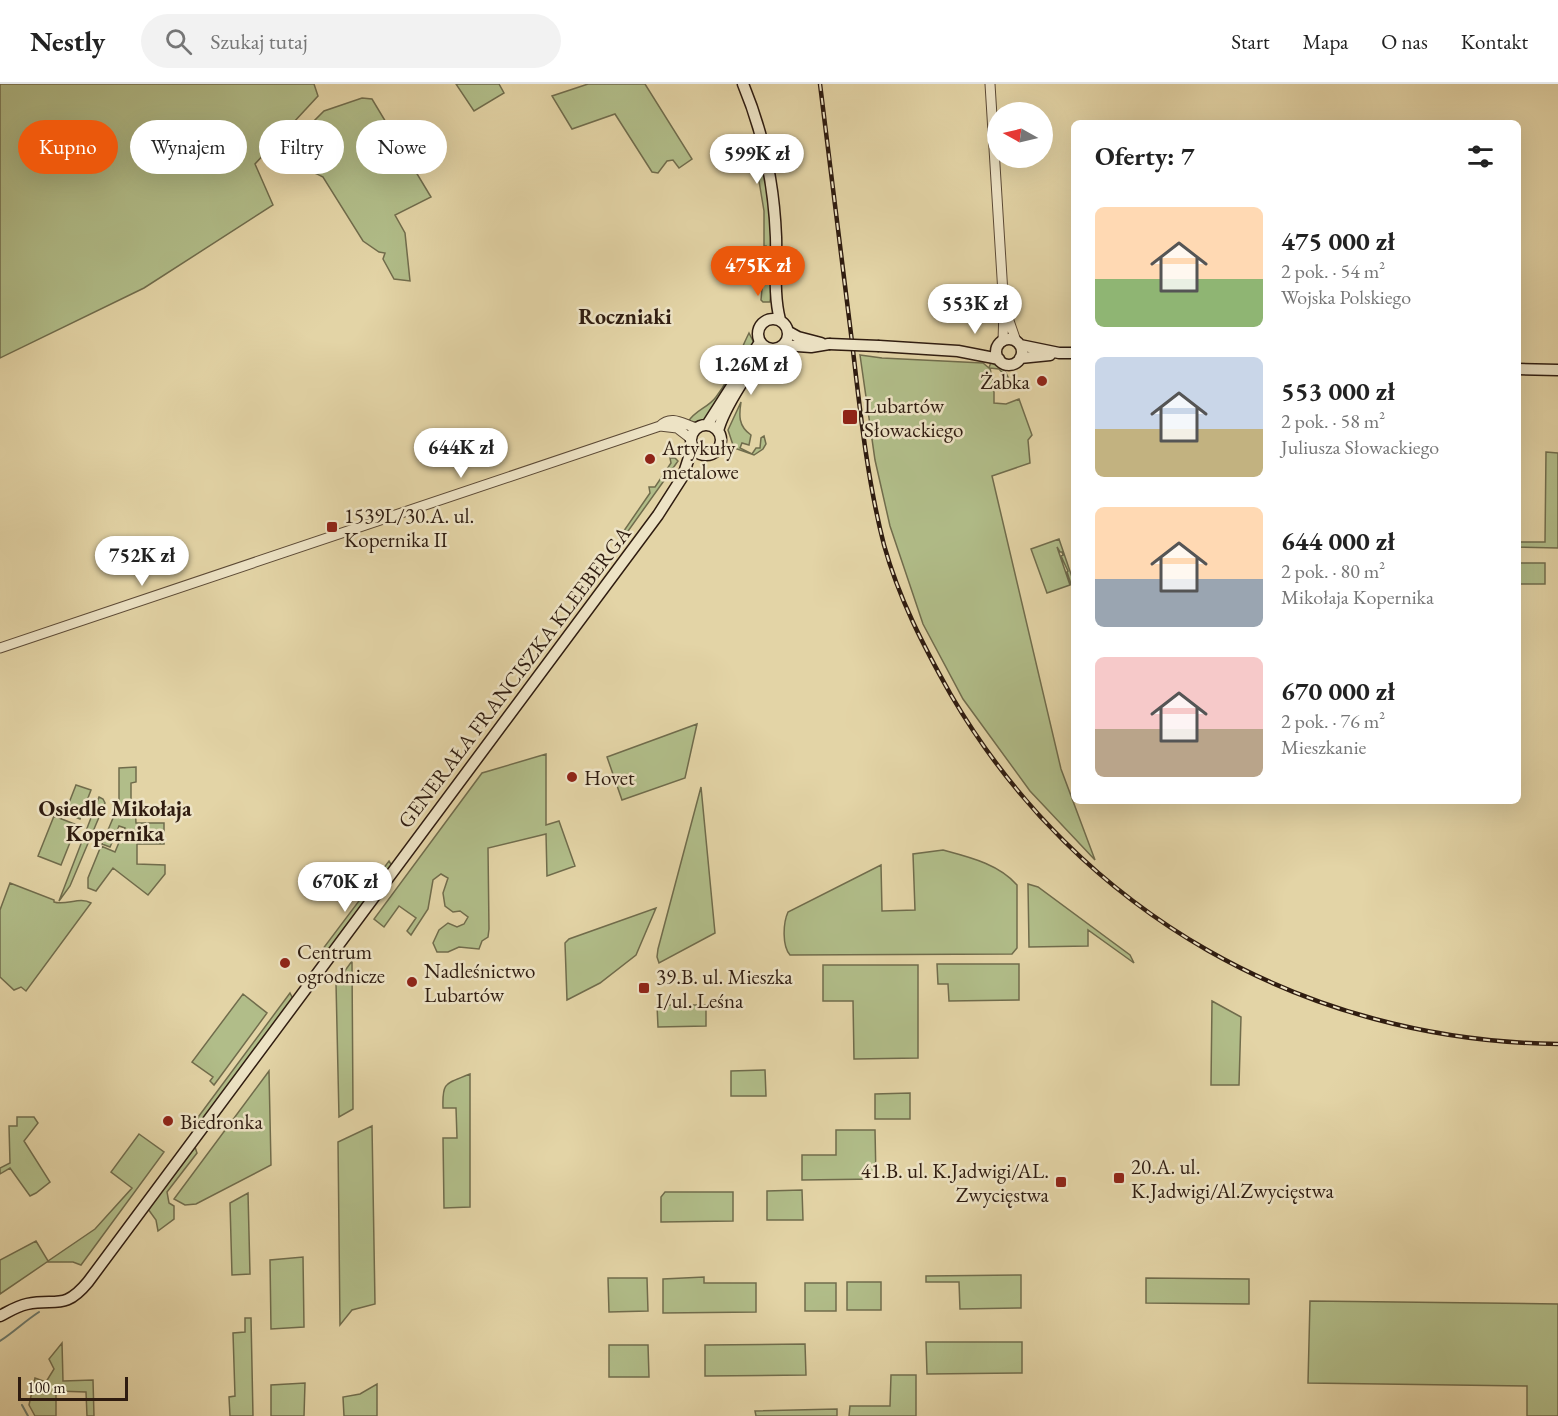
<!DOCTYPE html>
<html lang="pl">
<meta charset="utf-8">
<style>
body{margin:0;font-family:"EB Garamond",serif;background:#f2f2f2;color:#222;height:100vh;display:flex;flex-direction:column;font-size:22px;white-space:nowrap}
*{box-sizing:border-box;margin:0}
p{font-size:20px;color:#767676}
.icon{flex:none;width:33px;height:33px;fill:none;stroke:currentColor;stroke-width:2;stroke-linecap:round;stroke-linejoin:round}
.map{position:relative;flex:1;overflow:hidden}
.details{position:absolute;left:1071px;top:36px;width:450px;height:684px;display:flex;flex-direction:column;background:#fff;border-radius:9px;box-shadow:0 6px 24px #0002}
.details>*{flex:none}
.top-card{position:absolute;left:18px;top:36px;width:570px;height:54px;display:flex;gap:12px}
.needle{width:39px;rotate:278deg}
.fabs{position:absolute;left:987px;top:18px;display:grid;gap:12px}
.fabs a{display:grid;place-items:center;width:66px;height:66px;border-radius:50%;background:#fff;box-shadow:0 6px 24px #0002;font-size:30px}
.scale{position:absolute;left:18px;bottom:15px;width:110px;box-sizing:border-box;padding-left:6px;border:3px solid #2f1c10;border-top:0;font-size:16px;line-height:21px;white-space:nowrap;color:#2f1c10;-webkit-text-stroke:4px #ede3c5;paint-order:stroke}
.price{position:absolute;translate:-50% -51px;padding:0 14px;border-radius:21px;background:#fff;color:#222;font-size:20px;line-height:39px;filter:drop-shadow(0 2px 3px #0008)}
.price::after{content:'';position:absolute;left:50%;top:36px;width:18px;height:14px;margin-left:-9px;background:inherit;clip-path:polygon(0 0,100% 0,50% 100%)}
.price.on{background:#ea580c;color:#fff}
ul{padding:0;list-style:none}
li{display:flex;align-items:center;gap:18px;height:150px;padding:0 24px}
li span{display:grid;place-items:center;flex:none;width:168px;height:120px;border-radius:9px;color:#555}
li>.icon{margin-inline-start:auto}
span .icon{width:72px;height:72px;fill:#fffc;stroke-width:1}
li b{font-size:26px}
h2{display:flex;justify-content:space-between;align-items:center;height:72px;padding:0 24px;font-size:26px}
.chip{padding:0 21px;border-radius:27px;background:#fff;box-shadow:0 6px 24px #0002;font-size:21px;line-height:54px}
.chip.on{background:#ea580c;color:#fff}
header{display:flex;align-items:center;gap:36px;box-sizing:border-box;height:84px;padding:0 30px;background:#fff;border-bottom:2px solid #e0e0e0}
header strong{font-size:28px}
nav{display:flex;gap:33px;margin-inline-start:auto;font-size:21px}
.search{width:420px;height:54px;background:#f2f2f2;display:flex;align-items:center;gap:15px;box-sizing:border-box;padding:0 21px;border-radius:33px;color:#767676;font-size:22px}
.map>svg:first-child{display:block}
.green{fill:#b1bd89;stroke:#706c4c;stroke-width:1.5}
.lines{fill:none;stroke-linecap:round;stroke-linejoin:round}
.stream{stroke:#6c7a6d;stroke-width:2}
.tertiary-casing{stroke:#5c4a36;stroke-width:11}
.secondary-casing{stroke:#2f1c10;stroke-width:13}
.tertiary{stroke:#ede3c5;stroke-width:9}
.secondary{stroke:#ede3c5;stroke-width:10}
.rail-casing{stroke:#2f1c10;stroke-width:4.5}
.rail{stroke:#ede3c5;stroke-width:2;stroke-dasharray:7;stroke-linecap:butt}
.secondary-bridge-casing{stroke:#2f1c10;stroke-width:13;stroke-linecap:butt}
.secondary-bridge{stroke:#ede3c5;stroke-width:10}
.poi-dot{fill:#8f2418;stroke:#ede3c5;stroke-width:2}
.labels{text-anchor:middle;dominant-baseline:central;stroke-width:5;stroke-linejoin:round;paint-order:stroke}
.poi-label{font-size:21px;fill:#2f1c10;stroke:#ede3c5;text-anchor:start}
.street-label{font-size:21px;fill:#2f1c10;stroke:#ede3c5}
.neighbourhood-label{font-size:22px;font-weight:bold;fill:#2f1c10;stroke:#ede3c5}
</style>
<header>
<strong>Nestly</strong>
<div class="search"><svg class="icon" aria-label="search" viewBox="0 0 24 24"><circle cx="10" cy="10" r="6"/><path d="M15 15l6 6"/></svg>Szukaj tutaj</div>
<nav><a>Start</a><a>Mapa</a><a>O nas</a><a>Kontakt</a></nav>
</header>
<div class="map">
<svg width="1558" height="1332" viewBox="0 0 1558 1332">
<rect width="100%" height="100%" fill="#e3d4a6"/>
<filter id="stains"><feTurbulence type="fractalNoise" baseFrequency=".00333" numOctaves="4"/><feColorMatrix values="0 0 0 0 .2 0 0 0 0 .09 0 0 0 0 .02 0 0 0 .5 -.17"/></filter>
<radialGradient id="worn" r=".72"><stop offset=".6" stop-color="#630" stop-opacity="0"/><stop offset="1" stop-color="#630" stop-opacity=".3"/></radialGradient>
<path class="green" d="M 0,0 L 314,0 L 318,12 L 255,80 L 273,121 L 144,204 L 0,274 Z
M 456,0 L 499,0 L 504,9 L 474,27 Z
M 588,0 L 645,0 L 692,75 L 679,84 L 673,76 L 667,77 L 658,89 L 652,88 L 615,30 L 572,45 L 552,12 Z
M 362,14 L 372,15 L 431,113 L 395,131 L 405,149 L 410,197 L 394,195 L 383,175 L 385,169 L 379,168 L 363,157 L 323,93 C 302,82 303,91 292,66 L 296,55 L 324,27 Z
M 762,74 C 771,120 776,171 770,218 L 763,218 L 761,216 L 766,162 L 764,162 L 764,127 L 756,79 Z
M 749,249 L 754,259 L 706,335 L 695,339 L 688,338 C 695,326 708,324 716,313 C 731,294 738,271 749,249 Z
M 860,271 L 882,274 L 983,279 L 989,284 L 991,278 L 1005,287 L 1009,295 L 1008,295 L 999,285 L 990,284 L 994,304 L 994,319 L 1006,320 L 1019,315 L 1032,351 L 1028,356 L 1030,379 L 992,392 L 1061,685 L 1095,776 L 1030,707 L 963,615 L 923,540 L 890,442 L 875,376 Z
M 741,318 C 739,331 738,342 751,351 L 749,361 L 742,359 L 740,364 L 752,370 L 756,364 L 760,364 L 761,354 L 764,352 L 766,360 L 763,365 L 754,371 L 734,364 L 728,346 Z
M 1546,368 L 1558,369 L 1558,464 L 1518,463 L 1518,458 L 1545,458 Z
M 670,374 L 675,374 L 678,377 L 621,457 L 619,454 L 650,409 L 649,403 L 655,403 L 671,379 Z
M 1059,455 L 1074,499 L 1071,500 L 1067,488 L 1068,487 L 1061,472 L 1063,471 L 1062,468 L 1060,468 L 1057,463 L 1070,501 L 1047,509 L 1031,465 Z
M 1518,479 L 1545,479 L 1545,500 L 1518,500 Z
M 697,640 L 685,694 L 622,716 L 607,673 Z
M 546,670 L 546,741 L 559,737 L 575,782 L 547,792 L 546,750 L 488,764 L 489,845 L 488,853 L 482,857 L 479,865 L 459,863 L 448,868 L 437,868 L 433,859 L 439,846 L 448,839 L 457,843 L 464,840 L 468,833 L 460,827 L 453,828 L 445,822 L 443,809 L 448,794 L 441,790 L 433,796 L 428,825 L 411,851 L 407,847 L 416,834 L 399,822 L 384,843 L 374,835 L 482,689 Z
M 136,683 L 136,698 L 131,699 L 131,718 L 135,719 L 136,739 L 164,739 L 164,760 L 137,760 L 137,780 L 165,781 L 165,790 L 148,811 L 113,784 L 96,807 L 88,804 L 88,794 L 101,762 L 115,768 L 125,744 L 119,742 L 110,763 L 102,760 L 119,720 L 119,684 Z
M 76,701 L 91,706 L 80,735 L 65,729 Z
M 701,703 L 715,849 L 659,879 L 657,873 L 658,865 Z
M 99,713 L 103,715 L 105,719 L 70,802 L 59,817 Z
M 54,732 L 77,741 L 61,781 L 38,772 Z
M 943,766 C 969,773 999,780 1017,801 L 1017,864 L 1012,870 L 790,871 C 782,862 783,839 788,828 L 881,781 L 882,827 L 915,826 L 913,770 Z
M 389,777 L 392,782 L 339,851 L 323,876 L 316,874 Z
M 10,799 L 54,816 L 54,818 C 66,822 80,812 91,819 L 26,907 L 21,903 L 14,906 L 0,893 L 0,826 Z
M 1028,800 L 1038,803 L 1130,871 L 1134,879 L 1088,846 L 1088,862 L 1029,863 Z
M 656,824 L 636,871 L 600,899 L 567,916 L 565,859 L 569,855 Z
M 352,877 L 353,1025 L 339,1033 L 336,899 Z
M 937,880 L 1019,880 L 1019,916 L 949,917 L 948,900 L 938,900 Z
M 823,881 L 918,881 L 918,974 L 854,975 L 853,917 L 823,917 Z
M 290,909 L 293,915 L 203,1037 L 196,1036 Z
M 243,910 L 267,929 L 214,1001 L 210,997 L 213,993 L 192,978 Z
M 1212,917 L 1241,933 L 1239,1001 L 1211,1001 Z
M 657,921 L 706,921 L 706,942 L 658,943 Z
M 765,986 L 766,1012 L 731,1012 L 731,987 Z
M 269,987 L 271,1081 L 196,1120 L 185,1121 L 174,1115 Z
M 470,990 L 470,1123 L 444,1124 L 443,1054 L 457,1054 L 456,1024 L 443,1024 C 442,997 446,1000 470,990 Z
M 910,1009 L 910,1035 L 875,1035 L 875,1010 Z
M 17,1033 L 34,1033 L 38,1039 L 24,1057 L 50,1098 L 36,1109 L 30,1112 L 10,1084 L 0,1090 L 0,1084 L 10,1079 L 9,1042 L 17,1042 Z
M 372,1042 L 375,1220 L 352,1226 L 340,1241 L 338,1058 Z
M 836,1046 L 875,1046 L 876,1095 L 802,1096 L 802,1071 L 836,1071 Z
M 139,1050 L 164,1068 L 81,1181 L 73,1178 L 47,1178 L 0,1210 L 0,1176 L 36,1157 L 48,1177 L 95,1145 L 132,1104 L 111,1088 Z
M 195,1063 L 197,1069 L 167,1108 L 169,1119 L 174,1122 L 174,1135 L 158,1147 L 156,1136 L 148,1125 Z
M 802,1106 L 803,1136 L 767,1136 L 767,1107 Z
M 665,1108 L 733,1108 L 733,1137 L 661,1138 L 661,1113 Z
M 248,1109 L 250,1190 L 232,1191 L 230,1119 Z
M 303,1173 L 304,1243 L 271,1245 L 270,1176 Z
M 1021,1191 L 1021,1224 L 960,1225 L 959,1198 L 926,1198 L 926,1192 Z
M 704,1193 L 704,1199 L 756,1199 L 756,1228 L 663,1229 L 663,1195 Z
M 608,1194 L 647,1194 L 648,1227 L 609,1228 Z
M 1146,1194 L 1249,1195 L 1249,1220 L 1146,1219 Z
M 847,1198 L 881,1198 L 881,1226 L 847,1226 Z
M 805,1199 L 836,1199 L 836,1227 L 805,1227 Z
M 1310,1217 L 1558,1220 L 1558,1332 L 1527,1332 L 1527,1302 L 1308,1299 Z
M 245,1234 L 251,1234 L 253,1332 L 230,1332 L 229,1313 L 235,1312 L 233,1249 L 245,1248 Z
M 926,1258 L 1022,1258 L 1022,1289 L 927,1290 Z
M 62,1259 L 63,1297 L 93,1296 L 94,1332 L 87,1332 L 86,1308 L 56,1307 L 56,1332 L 35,1332 L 29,1321 L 35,1294 L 46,1298 L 54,1285 L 49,1275 Z
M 805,1260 L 806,1291 L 705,1292 L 705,1261 Z
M 609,1261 L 648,1261 L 649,1293 L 609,1293 Z
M 891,1291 L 916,1291 L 916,1332 L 849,1332 L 850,1322 L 890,1322 Z
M 305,1299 L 304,1332 L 271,1332 L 271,1301 Z
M 377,1300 L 377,1332 L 344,1332 L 343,1313 L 360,1310 Z
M 837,1325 L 837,1332 L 756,1332 L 755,1327 Z"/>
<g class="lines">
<path class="stream" d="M 0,1257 C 14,1248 25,1237 39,1228
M 22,1321 L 28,1332"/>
<g class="tertiary-casing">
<path id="tertiary" d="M 990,0 L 1004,226 L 1003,257
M 1007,231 L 1016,257
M 660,342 C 672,330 684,341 697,344
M 0,564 L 660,342 L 677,344 L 690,354"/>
</g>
<g class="secondary-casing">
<path id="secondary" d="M 743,0 C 763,48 774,101 776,153 C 777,180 773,209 780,236
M758 250a15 15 0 1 1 30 0a15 15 0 1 1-30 0Z
M 789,248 L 798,253 L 821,259
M996 268a13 13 0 1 1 26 0a13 13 0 1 1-26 0Z
M 784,261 L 811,263 L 829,260
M 1020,261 L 1059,269 L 1074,269
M 879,262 L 958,267 L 999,275
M 1020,274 L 1050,271
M 1518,285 L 1558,286
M691 356a15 15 0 1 1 30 0a15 15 0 1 1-30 0Z
M 707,341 L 760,258
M 718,347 C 723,327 754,274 771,265
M 0,1232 C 8,1228 17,1222 27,1220 C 56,1214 64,1227 88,1198 L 658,431 L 683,392 L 692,364"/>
</g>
<use href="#tertiary" class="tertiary"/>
<use href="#secondary" class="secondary"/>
<g class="rail-casing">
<path id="rail" d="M 820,0 C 831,86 841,172 852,258 C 860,326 867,395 884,461 C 899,515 924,563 951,611 C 1079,830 1306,957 1558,960"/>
</g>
<use href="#rail" class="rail"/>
<g class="secondary-bridge-casing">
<path id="secondary-bridge" d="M 829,260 L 879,262"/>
</g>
<use href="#secondary-bridge" class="secondary-bridge"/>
</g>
<g class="poi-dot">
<circle cx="1042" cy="297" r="6"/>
<rect x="842" y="325" width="16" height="16" rx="3"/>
<circle cx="650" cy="375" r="6"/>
<rect x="326" y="437" width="12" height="12" rx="3"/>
<circle cx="572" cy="693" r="6"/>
<circle cx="285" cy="879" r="6"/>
<circle cx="412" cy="898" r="6"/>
<rect x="638" y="898" width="12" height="12" rx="3"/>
<circle cx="168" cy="1037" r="6"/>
<rect x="1113" y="1088" width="12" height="12" rx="3"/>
<rect x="1055" y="1092" width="12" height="12" rx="3"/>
</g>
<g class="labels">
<g class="poi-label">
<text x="1030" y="297" text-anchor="end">Żabka</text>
<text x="864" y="321">Lubartów<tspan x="864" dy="24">Słowackiego</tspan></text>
<text x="662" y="363">Artykuły<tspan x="662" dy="24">metalowe</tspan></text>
<text x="344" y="431">1539L/30.A. ul.<tspan x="344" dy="24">Kopernika II</tspan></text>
<text x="584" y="693">Hovet</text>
<text x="297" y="867">Centrum<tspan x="297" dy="24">ogrodnicze</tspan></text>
<text x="424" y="886">Nadleśnictwo<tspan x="424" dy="24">Lubartów</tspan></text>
<text x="656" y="892">39.B. ul. Mieszka<tspan x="656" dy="24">I/ul. Leśna</tspan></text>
<text x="180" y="1037">Biedronka</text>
<text x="1131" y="1082">20.A. ul.<tspan x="1131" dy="24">K.Jadwigi/Al.Zwycięstwa</tspan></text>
<text x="1049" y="1086" text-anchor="end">41.B. ul. K.Jadwigi/AL.<tspan x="1049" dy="24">Zwycięstwa</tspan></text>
</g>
<g class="street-label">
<text transform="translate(514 593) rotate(-53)">GENERAŁA FRANCISZKA KLEEBERGA</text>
</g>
<g class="neighbourhood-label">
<text x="625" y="232">Roczniaki</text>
<text x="115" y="724">Osiedle Mikołaja<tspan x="115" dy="25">Kopernika</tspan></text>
</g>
</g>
<rect width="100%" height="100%" filter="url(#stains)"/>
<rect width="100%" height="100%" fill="url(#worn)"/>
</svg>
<div class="fabs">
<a><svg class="needle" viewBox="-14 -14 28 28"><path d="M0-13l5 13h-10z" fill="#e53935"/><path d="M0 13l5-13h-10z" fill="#767676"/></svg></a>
</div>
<div class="scale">100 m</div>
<b class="price" style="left:757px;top:101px">599K zł</b>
<b class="price on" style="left:758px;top:213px">475K zł</b>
<b class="price" style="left:975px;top:251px">553K zł</b>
<b class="price" style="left:751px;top:312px">1.26M zł</b>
<b class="price" style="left:461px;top:395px">644K zł</b>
<b class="price" style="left:142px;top:503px">752K zł</b>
<b class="price" style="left:345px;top:829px">670K zł</b>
<div class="top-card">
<a class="chip on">Kupno</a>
<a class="chip">Wynajem</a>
<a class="chip">Filtry</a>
<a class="chip">Nowe</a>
</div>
<section class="details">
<h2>Oferty: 7<svg class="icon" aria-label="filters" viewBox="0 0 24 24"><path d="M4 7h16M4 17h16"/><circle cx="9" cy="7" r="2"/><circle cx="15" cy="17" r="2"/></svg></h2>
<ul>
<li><span style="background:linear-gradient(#ffd9b3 60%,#8fb573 0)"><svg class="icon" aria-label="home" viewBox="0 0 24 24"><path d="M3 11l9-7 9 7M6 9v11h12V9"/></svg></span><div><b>475 000 zł</b><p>2 pok. · 54 m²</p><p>Wojska Polskiego</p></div></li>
<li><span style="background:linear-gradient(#c9d6e8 60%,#c2b280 0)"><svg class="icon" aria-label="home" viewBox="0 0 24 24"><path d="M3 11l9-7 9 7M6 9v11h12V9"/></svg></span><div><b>553 000 zł</b><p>2 pok. · 58 m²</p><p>Juliusza Słowackiego</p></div></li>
<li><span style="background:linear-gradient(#ffd9b3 60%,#9aa5b1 0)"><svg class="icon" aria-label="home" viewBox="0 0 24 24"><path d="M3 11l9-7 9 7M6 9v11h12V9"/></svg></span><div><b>644 000 zł</b><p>2 pok. · 80 m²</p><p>Mikołaja Kopernika</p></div></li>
<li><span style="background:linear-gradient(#f6c9c9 60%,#b9a48a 0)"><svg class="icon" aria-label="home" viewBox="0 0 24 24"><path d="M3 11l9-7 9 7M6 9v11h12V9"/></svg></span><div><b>670 000 zł</b><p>2 pok. · 76 m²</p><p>Mieszkanie</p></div></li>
</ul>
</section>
</div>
